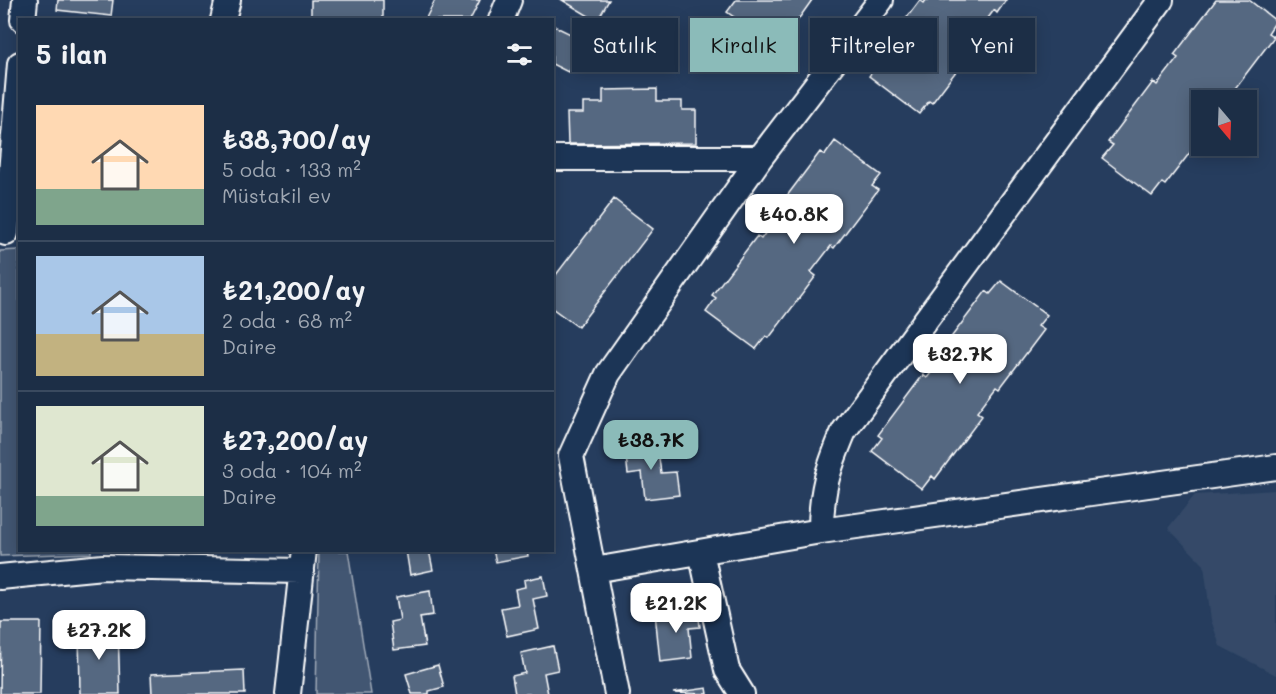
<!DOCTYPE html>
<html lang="tr">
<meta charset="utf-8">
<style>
body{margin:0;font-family:Mali,sans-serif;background:#293a51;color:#f1f3f6;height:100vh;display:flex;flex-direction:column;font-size:22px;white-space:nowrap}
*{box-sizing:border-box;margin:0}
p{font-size:20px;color:#a0a8b3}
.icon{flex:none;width:33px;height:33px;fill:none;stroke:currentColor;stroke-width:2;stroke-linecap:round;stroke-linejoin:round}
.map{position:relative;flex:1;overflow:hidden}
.panel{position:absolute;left:18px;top:18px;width:536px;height:534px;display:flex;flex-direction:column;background:#1c2e46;border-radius:0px;box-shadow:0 3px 15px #0003,0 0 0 2px #3a4a5f}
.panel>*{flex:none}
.top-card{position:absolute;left:572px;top:18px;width:570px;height:54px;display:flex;gap:12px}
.needle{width:39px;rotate:161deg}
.tools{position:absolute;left:1191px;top:90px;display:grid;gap:12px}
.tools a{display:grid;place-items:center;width:66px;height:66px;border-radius:0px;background:#1c2e46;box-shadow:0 3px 15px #0003,0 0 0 2px #3a4a5f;font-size:30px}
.price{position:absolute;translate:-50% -51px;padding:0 14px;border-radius:12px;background:#fff;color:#222;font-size:20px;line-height:39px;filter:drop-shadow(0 2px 3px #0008)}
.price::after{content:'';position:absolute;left:50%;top:36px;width:18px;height:14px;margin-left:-9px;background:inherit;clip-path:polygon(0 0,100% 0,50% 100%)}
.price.on{background:#8bbbb9;color:#111}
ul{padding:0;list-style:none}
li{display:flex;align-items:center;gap:18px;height:150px;padding:0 18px}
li+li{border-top:2px solid #3a4a5f}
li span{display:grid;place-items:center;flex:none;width:168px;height:120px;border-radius:0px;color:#555}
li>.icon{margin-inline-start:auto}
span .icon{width:72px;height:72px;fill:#fffc;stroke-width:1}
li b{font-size:26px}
h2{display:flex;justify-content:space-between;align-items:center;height:72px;padding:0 18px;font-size:26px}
.tag{padding:0 21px;border-radius:0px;background:#1c2e46;box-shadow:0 3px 15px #0003,0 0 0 2px #3a4a5f;font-size:21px;line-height:54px}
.tag.on{background:#8bbbb9;color:#111}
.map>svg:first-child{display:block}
.built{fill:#344a68}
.green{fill:#425672;stroke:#a0aab8;stroke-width:1.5}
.building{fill:#556781;stroke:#fff;stroke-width:1.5}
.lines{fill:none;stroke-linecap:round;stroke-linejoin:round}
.minor-casing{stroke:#fff;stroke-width:28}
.minor{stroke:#1d3557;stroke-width:24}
</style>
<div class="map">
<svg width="1276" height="694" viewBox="0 0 1276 694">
<rect width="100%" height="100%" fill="#263d5e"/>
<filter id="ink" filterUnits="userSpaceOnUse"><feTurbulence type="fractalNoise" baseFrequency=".0167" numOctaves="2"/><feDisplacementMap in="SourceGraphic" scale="12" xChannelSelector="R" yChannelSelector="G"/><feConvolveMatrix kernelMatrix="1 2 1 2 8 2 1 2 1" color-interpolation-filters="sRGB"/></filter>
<g filter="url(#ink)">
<path class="built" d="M 1276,490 L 1276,675 L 1220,646 L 1211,620 L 1204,565 L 1168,528 L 1195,495 Z"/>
<path class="green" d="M 19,250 L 20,550 L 91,550 L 91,553 L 0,556 L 0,251 Z
M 319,551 L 348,551 L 371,694 L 316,694 Z"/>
<path class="building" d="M 58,0 L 113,0 L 111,16 L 57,10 Z
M 311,0 L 383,0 L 383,20 L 311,20 Z
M 435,0 L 480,0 L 470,20 L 425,20 Z
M 562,0 L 609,0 L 597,21 Z
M 736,0 L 812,0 L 778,48 L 727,12 Z
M 920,0 L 924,3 L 926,0 L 1006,0 L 997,13 L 994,10 L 974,37 L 979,41 L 932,103 L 929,101 L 919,114 L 869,76 L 879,63 L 875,60 Z
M 1216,0 L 1249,0 L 1276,21 L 1268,33 L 1274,37 L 1230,95 L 1227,93 L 1221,100 L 1202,100 L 1202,137 L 1165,185 L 1162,183 L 1152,196 L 1102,158 L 1113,145 L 1108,142 L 1153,82 L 1157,85 L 1178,58 L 1174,55 Z
M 552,25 L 583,40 L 568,72 L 552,64 Z
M 657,89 L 657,101 L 682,101 L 682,110 L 696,110 L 696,143 L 568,144 L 567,113 L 583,113 L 583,103 L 603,103 L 603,90 Z
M 835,141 L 881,175 L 872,186 L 878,190 L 834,248 L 831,246 L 811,272 L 816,276 L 769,338 L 766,336 L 756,349 L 706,312 L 716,298 L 712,295 L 757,236 L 761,239 L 781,211 L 777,209 L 820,152 L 825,155 Z
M 614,199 L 653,229 L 578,327 L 552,308 L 552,280 Z
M 1001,281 L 1047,315 L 1038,326 L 1044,330 L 1000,388 L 997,386 L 977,412 L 982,416 L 935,479 L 932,476 L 922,489 L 872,451 L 882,438 L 878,435 L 923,375 L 927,378 L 948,351 L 943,348 L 986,291 L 990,294 Z
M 657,443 L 661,473 L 676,472 L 679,495 L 645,499 L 642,472 L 628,474 L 625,447 Z
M 131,550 L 205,550 L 205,558 L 131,558 Z
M 406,550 L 429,550 L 433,570 L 410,575 Z
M 493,550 L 527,550 L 528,556 L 496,562 Z
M 543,576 L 547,596 L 533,599 L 539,629 L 507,636 L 501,608 L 518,605 L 515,589 L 525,587 L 524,580 Z
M 430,591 L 433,615 L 420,617 L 425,646 L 394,650 L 390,622 L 400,620 L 396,597 Z
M 698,609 L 700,627 L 689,628 L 692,658 L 660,662 L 655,613 Z
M 1,622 L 41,622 L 40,694 L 0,694 Z
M 118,628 L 120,694 L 80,694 L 79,629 Z
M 553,646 L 558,670 L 544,673 L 548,694 L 515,694 L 512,676 L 525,673 L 521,653 Z
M 438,665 L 444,687 L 429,691 L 429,694 L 412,694 L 406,674 Z
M 244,670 L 245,694 L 152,694 L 151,674 Z
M 707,688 L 708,694 L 673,693 Z"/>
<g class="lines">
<g class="minor-casing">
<path id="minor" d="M 23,20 L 25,0
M 223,20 L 228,0
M 501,20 L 509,0
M 552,158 L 760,158
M 6,233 L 20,64
M 821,531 C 821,490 828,469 844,431 L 1161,0
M 701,552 L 727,670 L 742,694
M 594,570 L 821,531 L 1276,467
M 0,577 L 103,567 L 301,571
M 288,694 L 304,550
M 617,694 L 571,456 L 608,374 L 760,158 L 881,0"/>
</g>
<use href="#minor" class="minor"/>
</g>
</g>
</svg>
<div class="tools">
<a><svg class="needle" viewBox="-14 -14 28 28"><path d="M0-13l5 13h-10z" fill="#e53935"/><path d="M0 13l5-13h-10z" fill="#a0a8b3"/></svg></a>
</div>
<b class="price" style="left:794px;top:245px">₺40.8K</b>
<b class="price" style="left:960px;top:385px">₺32.7K</b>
<b class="price on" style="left:651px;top:471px">₺38.7K</b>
<b class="price" style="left:676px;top:634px">₺21.2K</b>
<b class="price" style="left:99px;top:661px">₺27.2K</b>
<div class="top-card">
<a class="tag">Satılık</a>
<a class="tag on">Kiralık</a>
<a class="tag">Filtreler</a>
<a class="tag">Yeni</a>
</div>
<section class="panel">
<h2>5 ilan<svg class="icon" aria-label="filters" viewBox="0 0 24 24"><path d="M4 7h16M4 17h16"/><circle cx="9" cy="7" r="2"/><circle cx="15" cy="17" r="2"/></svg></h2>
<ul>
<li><span style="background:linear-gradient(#ffd9b3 70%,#7fa58c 0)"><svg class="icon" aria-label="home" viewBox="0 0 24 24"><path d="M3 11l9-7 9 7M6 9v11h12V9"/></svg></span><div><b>₺38,700/ay</b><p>5 oda · 133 m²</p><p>Müstakil ev</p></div></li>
<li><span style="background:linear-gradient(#a9c7e8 65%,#c2b280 0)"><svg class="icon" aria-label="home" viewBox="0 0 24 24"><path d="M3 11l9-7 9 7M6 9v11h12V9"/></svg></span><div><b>₺21,200/ay</b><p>2 oda · 68 m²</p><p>Daire</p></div></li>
<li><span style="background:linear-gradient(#dfe7d0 75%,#7fa58c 0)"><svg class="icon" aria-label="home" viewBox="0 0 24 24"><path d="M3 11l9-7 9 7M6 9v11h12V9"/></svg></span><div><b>₺27,200/ay</b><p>3 oda · 104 m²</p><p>Daire</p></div></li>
</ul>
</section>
</div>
